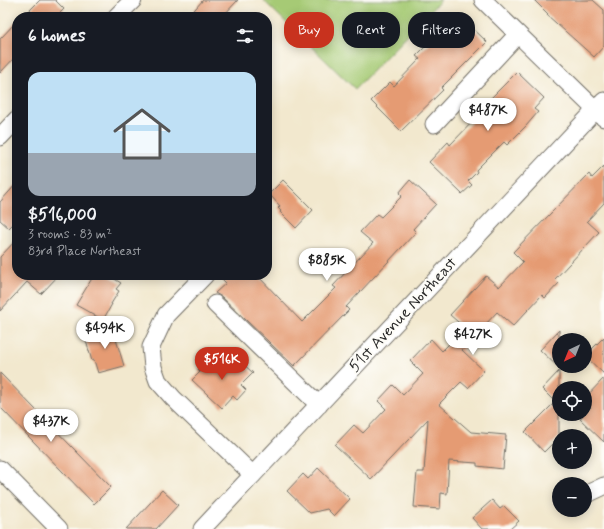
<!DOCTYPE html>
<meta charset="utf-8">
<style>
body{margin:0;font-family:Mynerve,sans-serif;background:#242831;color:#f1f3f6;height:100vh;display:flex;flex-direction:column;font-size:15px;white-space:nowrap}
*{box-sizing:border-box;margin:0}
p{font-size:13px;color:#9ea1a6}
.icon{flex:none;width:22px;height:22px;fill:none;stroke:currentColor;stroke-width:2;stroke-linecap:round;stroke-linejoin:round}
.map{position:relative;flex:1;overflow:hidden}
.panel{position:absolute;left:12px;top:12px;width:260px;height:268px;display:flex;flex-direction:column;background:#171b24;border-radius:16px;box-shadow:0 2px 10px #0003}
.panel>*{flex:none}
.guide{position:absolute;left:284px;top:12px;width:260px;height:36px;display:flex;gap:8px}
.needle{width:26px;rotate:223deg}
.fabs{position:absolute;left:552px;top:333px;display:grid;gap:8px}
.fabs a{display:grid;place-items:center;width:40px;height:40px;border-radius:50%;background:#171b24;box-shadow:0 2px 10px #0003;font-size:20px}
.price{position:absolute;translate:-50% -34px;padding:0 9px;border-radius:14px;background:#fff;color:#222;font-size:13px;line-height:26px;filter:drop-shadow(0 1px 2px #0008)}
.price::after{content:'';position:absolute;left:50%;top:24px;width:12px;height:9px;margin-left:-6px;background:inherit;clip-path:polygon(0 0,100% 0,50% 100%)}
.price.on{background:#c8321e;color:#fff}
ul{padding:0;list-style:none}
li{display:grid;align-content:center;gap:8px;height:212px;padding:0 16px}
li span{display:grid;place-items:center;height:124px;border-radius:12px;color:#555}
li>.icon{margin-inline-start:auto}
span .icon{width:72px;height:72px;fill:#fffc;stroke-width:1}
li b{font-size:17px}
h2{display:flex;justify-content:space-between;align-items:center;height:48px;padding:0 16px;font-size:17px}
.pill{padding:0 14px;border-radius:16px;background:#171b24;box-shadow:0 2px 10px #0003;font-size:14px;line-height:36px}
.pill.on{background:#c8321e;color:#fff}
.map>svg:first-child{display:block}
.green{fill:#a6ca74;stroke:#687a50}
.building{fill:#e59b73}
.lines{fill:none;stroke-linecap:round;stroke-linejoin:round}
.minor-casing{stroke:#716d64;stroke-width:19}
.minor{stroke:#fff;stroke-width:17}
.labels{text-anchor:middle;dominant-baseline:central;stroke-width:4;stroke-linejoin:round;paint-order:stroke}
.street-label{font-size:16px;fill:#2b2b2b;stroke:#fdfcf7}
</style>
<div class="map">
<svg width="604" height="529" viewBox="0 0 604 529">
<rect width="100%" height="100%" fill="#fdfcf7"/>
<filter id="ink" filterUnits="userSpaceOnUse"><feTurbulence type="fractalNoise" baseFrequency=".025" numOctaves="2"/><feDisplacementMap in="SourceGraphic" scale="8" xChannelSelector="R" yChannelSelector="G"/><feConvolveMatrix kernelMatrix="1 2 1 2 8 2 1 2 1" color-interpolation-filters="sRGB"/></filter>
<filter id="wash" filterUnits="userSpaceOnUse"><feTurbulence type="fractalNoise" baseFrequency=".012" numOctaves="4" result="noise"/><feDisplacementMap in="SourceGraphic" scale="16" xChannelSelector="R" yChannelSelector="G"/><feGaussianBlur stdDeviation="0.9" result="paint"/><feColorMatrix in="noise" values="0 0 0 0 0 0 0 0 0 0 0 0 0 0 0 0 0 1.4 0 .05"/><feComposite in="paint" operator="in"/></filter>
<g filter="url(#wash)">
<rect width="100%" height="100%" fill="#f2e8ce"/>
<path class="green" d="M 263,0 L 441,0 L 355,89 Z"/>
<g id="blocks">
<path class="building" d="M 40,0 L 55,0 L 64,9 L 56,17 L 23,17 Z
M 203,0 L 238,0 L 222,17 L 188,17 Z
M 534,0 L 593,0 L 604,10 L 604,46 L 594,57 L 547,15 L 548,14 Z
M 459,15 L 487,42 L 441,88 L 443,90 L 401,131 L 371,101 L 390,82 L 394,86 L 420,59 L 416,56 L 435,37 L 437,39 Z
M 17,21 L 17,55 L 0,73 L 0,39 Z
M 517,72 L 544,98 L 534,109 L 538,112 L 526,126 L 507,145 L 504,142 L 476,170 L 477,172 L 468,181 L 472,185 L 462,194 L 429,162 L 448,142 L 450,145 L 478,116 L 475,114 Z
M 604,166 L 604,203 L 587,221 L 599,232 L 555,279 L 559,283 L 545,298 L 542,295 L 513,326 L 497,312 L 462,350 L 484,371 L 468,388 L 461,382 L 439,404 L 471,432 L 506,435 L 503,469 L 477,466 L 477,463 L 449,461 L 447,494 L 441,493 L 440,509 L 414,507 L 417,472 L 424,472 L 428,419 L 371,479 L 335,445 L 354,425 L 363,433 L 386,409 L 378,401 L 393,385 L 403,395 L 423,374 L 410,361 L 431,339 L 442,351 L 465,328 L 450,315 L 486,276 L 499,287 L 523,262 L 513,252 L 589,174 L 592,178 Z
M 283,180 L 313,210 L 296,228 L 280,212 L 281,211 L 278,208 L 280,206 L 269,194 Z
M 410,180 L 436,204 L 413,229 L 416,232 L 346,307 L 349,310 L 294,366 L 222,297 L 215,293 L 226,283 L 218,275 L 257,275 L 302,322 L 336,288 L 333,286 L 373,243 L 360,232 L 377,214 L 381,217 L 402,196 L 399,193 Z
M 17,183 L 17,220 L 9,228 L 0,220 L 0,202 Z
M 17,239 L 17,275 L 59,275 L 41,294 L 27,282 L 0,311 L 0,257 Z
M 94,275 L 108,275 L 121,283 L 116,289 L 119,291 L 111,304 L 112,304 L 103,320 L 76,305 Z
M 112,326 L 124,366 L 98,373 L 94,360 L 92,361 L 86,341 L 94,339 L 92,331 Z
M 559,330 L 559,368 L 540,350 Z
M 604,337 L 604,374 L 585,356 Z
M 212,358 L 227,372 L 239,360 L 253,373 L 241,385 L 246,390 L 237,400 L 233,396 L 222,408 L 192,380 L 200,372 L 198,370 L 208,359 L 210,361 Z
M 559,371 L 559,437 L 544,452 L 525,432 L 555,402 L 542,389 Z
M 0,373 L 111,487 L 94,504 L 0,407 Z
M 604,378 L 604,442 L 580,419 L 591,407 L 585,401 L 585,398 Z
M 318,468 L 350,499 L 334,516 L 327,509 L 310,513 L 287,491 L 303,474 L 308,479 Z
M 162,490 L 178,505 L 156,529 L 126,529 Z
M 492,500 L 500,509 L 504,506 L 519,521 L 510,529 L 482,529 L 472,518 Z"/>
</g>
</g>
<g filter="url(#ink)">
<use href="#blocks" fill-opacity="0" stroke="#716d64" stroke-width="1"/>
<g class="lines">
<g class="minor-casing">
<path id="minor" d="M 483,0 L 604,118
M 116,17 L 133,0
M 434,124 L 518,34
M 0,137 L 17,119
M 205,275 L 166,315 L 151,347 L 153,367 L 158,381 L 173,398 L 253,475
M 215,304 L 319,405
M 0,469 L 59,529
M 585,495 L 604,486
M 202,529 L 604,101"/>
</g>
<use href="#minor" class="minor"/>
</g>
</g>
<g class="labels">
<g class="street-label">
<text transform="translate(403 315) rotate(-47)">51st Avenue Northeast</text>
</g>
</g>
</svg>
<div class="fabs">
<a><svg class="needle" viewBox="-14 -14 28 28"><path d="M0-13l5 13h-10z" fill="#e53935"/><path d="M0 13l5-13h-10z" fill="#9ea1a6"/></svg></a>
<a><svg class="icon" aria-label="locate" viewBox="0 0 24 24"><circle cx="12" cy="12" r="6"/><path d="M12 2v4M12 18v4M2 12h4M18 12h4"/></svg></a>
<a>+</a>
<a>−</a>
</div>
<b class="price" style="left:488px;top:132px">$487K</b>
<b class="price" style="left:327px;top:282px">$885K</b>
<b class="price" style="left:105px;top:350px">$494K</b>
<b class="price" style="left:473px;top:356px">$427K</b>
<b class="price on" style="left:222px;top:381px">$516K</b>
<b class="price" style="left:51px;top:443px">$437K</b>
<div class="guide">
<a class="pill on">Buy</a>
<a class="pill">Rent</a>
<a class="pill">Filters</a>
</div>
<section class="panel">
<h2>6 homes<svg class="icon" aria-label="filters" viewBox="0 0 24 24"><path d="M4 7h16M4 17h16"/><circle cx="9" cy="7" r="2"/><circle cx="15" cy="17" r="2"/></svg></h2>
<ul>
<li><span style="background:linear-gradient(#bfe0f5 65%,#9aa5b1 0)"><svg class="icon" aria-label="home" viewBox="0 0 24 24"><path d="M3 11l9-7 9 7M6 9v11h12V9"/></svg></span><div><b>$516,000</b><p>3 rooms · 83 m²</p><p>83rd Place Northeast</p></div></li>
</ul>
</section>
</div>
